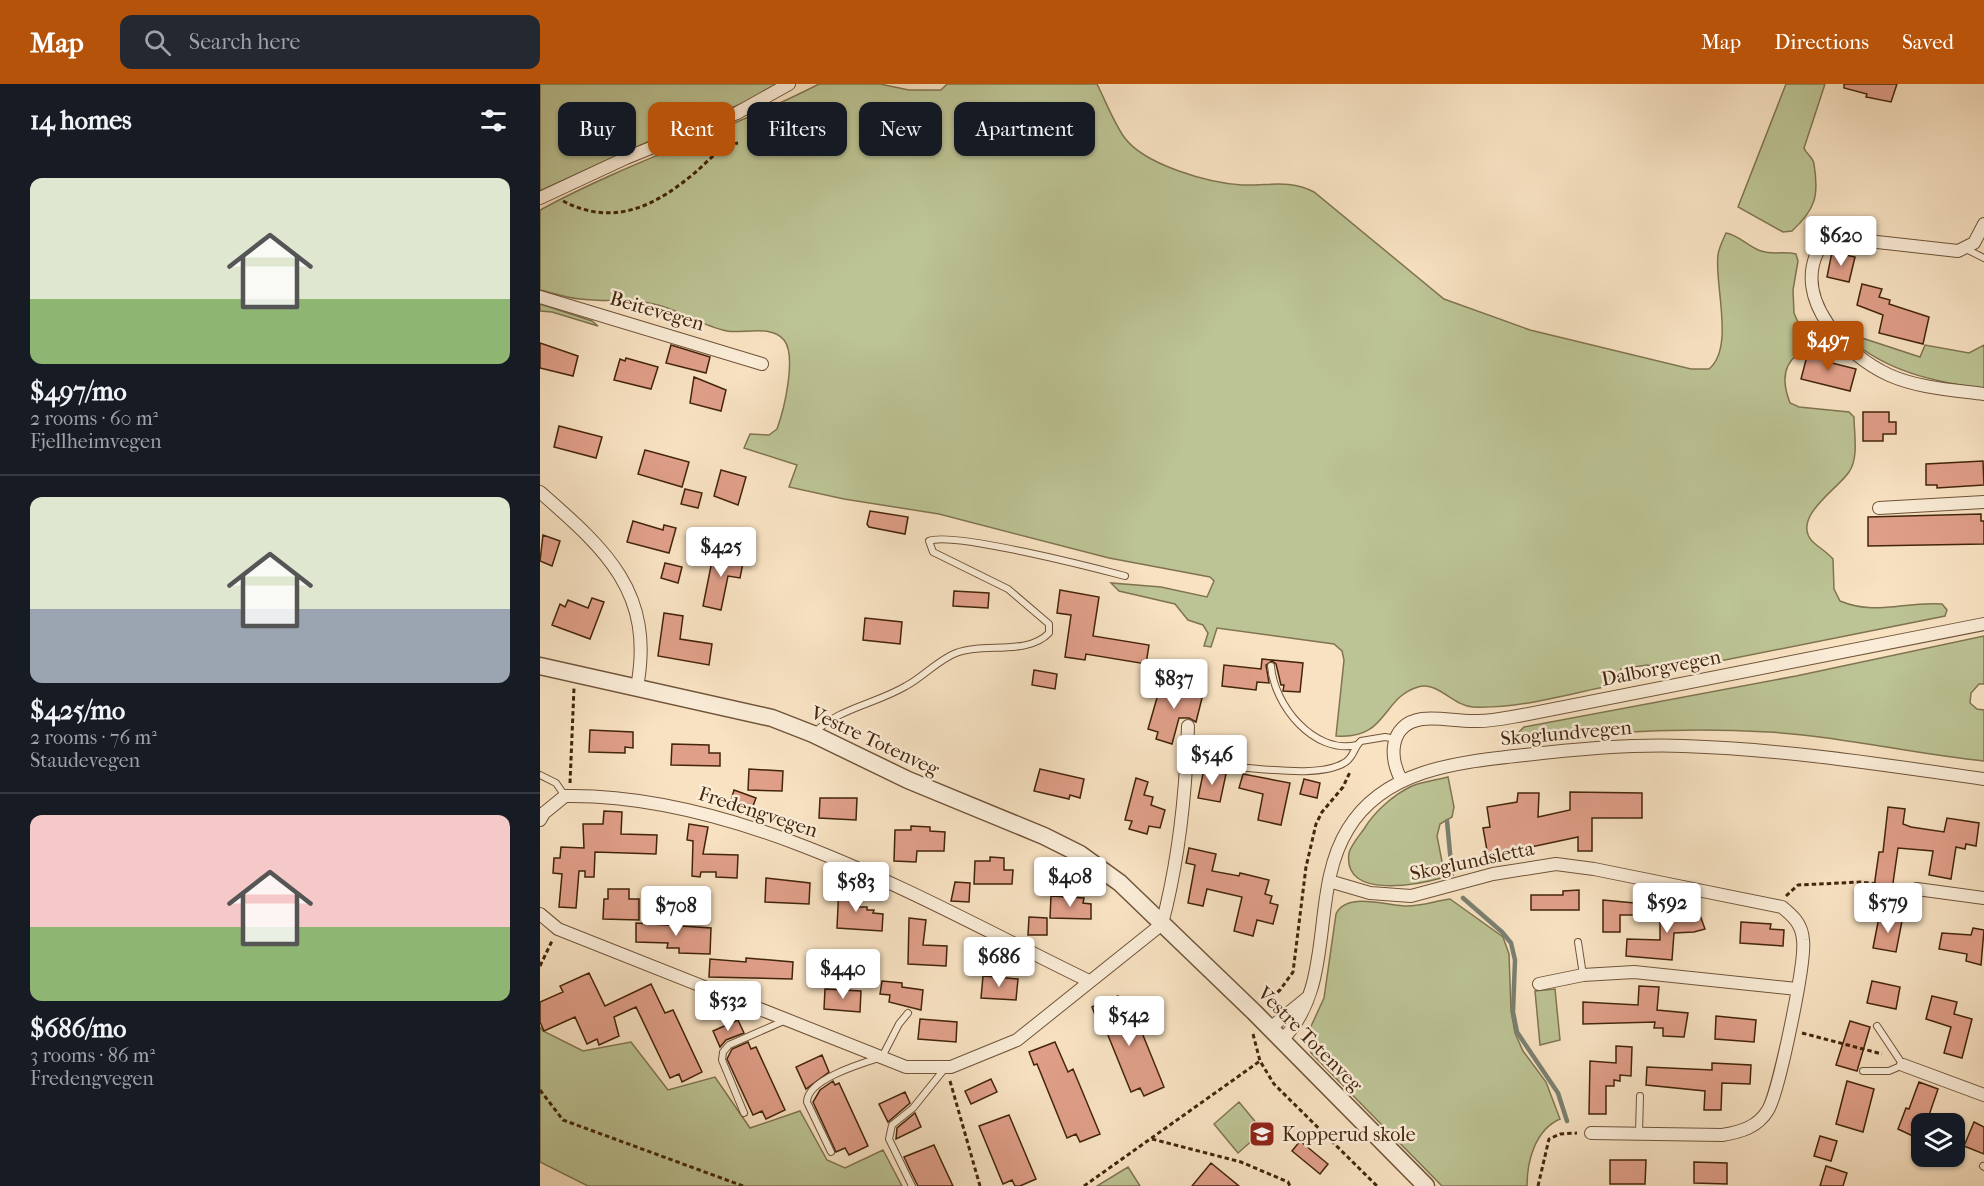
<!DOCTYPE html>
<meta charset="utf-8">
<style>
body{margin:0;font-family:"IM FELL French Canon",serif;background:#242831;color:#f1f3f6;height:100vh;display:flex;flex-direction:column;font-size:22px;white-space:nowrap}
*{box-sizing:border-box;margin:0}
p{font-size:20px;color:#9ea1a6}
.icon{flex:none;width:33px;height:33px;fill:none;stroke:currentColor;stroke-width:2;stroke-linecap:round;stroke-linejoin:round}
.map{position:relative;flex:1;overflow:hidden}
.details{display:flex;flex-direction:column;background:#171b24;width:540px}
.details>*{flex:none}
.guide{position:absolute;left:18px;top:18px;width:570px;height:54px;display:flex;gap:12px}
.tools{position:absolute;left:1371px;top:1029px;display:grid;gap:12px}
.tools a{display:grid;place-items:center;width:54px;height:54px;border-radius:12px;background:#171b24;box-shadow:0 2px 4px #0004;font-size:30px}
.price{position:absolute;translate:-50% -51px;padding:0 14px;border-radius:6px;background:#fff;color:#222;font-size:20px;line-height:39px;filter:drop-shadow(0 2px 3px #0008)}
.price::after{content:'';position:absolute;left:50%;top:36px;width:18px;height:14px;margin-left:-9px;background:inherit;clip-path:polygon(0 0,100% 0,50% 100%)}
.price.current{background:#b45309;color:#fff}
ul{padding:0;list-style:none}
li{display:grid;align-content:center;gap:12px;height:318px;padding:0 30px}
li+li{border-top:2px solid #363941}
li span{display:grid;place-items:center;height:186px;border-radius:12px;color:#555}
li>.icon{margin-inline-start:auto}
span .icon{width:108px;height:108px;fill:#fffc;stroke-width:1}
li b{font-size:26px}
h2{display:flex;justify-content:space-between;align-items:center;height:72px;padding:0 30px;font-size:26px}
.chip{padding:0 21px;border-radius:12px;background:#171b24;box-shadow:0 2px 4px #0004;font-size:21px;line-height:54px}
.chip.current{background:#b45309;color:#fff}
header{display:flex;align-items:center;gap:36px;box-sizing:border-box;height:84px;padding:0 30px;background:#b45309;color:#fff}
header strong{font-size:28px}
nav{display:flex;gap:33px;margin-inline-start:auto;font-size:21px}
.search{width:420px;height:54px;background:#242831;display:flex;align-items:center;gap:15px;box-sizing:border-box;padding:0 21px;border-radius:12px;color:#9ea1a6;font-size:22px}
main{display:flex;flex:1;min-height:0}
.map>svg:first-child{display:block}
.green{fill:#bcc394;stroke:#807450;stroke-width:1.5}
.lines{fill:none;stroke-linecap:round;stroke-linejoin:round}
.stream{stroke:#7a8072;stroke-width:4.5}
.building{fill:#e09f89;stroke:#43250b;stroke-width:1.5}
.service-casing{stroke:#705439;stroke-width:8}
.minor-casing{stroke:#705439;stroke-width:14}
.tertiary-casing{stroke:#705439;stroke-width:19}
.path{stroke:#43250b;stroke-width:3;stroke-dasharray:4.5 3;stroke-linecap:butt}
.service{stroke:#faecd7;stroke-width:6}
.minor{stroke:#faecd7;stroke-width:12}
.tertiary{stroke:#faecd7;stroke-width:16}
.labels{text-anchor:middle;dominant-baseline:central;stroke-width:5;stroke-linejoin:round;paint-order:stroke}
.street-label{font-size:20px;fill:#43250b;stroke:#faecd7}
.poi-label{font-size:20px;fill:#43250b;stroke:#faecd7;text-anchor:start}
</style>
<header>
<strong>Map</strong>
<div class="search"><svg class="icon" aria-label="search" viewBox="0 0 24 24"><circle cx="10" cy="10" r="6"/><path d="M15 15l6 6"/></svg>Search here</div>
<nav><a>Map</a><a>Directions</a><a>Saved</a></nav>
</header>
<main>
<section class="details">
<h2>14 homes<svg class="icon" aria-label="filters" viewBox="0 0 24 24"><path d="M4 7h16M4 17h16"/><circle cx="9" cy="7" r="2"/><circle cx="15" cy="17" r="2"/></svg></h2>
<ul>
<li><span style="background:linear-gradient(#dfe7d0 65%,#8fb573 0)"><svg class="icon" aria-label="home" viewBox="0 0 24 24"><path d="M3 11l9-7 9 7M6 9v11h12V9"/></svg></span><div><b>$497/mo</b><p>2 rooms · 60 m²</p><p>Fjellheimvegen</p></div></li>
<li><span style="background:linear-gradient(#dfe7d0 60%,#9aa5b1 0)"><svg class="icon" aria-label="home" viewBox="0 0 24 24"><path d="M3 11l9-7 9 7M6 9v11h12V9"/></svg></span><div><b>$425/mo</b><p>2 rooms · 76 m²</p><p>Staudevegen</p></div></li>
<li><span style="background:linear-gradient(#f6c9c9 60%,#8fb573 0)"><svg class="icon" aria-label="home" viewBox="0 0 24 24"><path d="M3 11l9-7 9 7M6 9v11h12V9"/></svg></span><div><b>$686/mo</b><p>3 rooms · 86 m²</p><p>Fredengvegen</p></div></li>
</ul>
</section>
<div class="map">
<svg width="1444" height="1102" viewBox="0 0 1444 1102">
<rect width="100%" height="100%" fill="#f8e2c2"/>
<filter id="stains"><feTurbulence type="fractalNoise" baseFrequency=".00333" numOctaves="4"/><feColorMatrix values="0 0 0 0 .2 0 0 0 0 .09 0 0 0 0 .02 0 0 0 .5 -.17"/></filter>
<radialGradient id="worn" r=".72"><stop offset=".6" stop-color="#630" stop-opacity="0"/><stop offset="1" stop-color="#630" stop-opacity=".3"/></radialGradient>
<path class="green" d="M 0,0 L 239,0 L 213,15 L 103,60 L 0,107 Z
M 279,0 L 340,0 L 369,6 L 401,6 L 407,0 L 557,0 C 566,18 573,37 584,53 C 604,81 669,99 702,101 C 729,102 749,95 774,108 L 904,215 L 990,246 L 1151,285 L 1169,285 C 1195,264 1174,199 1178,171 C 1179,163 1183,156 1186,149 C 1199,151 1208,163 1221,167 C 1233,171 1244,167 1256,170 L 1258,177 L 1253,206 L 1254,229 L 1261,245 L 1257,271 C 1241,283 1243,301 1250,319 L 1259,323 L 1309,328 L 1314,333 C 1314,349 1319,374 1309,388 C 1299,404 1251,433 1272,457 C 1278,463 1287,468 1293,475 L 1294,505 L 1300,517 C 1336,532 1365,517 1402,520 L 1407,526 L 1405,532 L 1135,586 L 1107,581 L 1081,585 L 1073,601 C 1028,610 980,625 933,623 C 913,622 898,597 878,603 C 841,614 848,656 796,652 L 804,576 L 802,567 L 794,560 L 677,544 L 671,563 L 664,562 L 668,549 L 663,541 L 648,536 L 635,520 L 579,507 L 571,499 L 621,503 L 667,513 L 674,497 L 670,493 L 569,474 L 399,430 L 304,415 L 249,403 L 257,381 L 204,364 L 210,350 L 229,351 L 237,345 C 244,326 257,272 244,256 C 231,240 203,250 187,247 C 160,242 136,223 109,219 C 86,215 63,218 40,215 C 27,214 13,209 0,206 L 0,126 C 90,77 188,47 279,0 Z
M 1246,0 L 1285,0 L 1264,64 C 1266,70 1273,73 1274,80 C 1279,111 1276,125 1252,147 L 1243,148 L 1198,123 Z
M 0,220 L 52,237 L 58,242 L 12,228 L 0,227 Z
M 1310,250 L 1380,273 L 1385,261 L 1429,269 L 1444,261 L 1444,305 C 1392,297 1347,288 1307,253 Z
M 1444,552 L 1444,600 L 1439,600 L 1431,609 L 1430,619 L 1437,625 L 1444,626 L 1444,677 C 1372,670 1301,652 1228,648 C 1144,643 1066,647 983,658 L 978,654 L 978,649 L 984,643 L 1256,592 Z
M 908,693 L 914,723 L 912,733 L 900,740 L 897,752 L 905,793 C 881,800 802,817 809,769 C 811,761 819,752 824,745 C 834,728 853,711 872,702 C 882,698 896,696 908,693 Z
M 910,815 L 963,853 L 969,870 L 971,927 L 975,949 L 983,967 L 1006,998 L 1020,1035 C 995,1046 987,1077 987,1102 L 902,1102 L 771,969 L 767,951 L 784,914 L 796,830 C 806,807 848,822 867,822 C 882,822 895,817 910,815 Z
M 1015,905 L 1020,956 L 1000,961 L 995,907 Z
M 0,943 L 3,947 L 43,967 L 91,958 L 128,1006 L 175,993 L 210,1044 L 260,1027 L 287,1076 L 305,1084 L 343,1066 L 362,1102 L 48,1102 L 0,1078 Z
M 699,1018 L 723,1047 L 698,1069 L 674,1040 Z
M 588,1083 L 600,1102 L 557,1102 Z"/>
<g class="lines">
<path class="stream" d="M 907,737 L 912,790
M 923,814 L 962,848 L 971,859 L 975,876 L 973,928 L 977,948 L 1018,1009 L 1027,1037"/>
</g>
<path class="building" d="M 1304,0 L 1357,0 L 1351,18 L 1326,13 L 1327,10 L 1304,4 Z
M 1292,168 L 1315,173 L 1309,198 L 1287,193 Z
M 1322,200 L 1342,205 L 1339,213 L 1350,216 L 1349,220 L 1389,233 L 1383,260 L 1339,249 L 1343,231 L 1317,221 Z
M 0,259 L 38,272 L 33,292 L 0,284 Z
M 131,261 L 170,273 L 166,289 L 126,279 Z
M 1268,268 L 1289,273 L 1288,278 L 1316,285 L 1310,307 L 1261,295 Z
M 86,274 L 118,283 L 111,305 L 74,296 L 80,275 L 85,277 Z
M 154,293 L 186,306 L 181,327 L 150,319 Z
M 1323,328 L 1349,328 L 1349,338 L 1356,338 L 1356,350 L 1343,350 L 1343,357 L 1323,357 Z
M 19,342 L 62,353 L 56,374 L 14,363 Z
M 105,366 L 149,378 L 142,403 L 98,390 Z
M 1443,377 L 1444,401 L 1397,404 L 1397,401 L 1386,401 L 1386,380 Z
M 181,386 L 206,393 L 198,421 L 174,412 Z
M 145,405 L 162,409 L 158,424 L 141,420 Z
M 330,427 L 368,433 L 365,450 L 329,443 L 327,440 Z
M 1441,430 L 1441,437 L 1444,437 L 1444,460 L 1328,462 L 1328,433 Z
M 93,437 L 123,446 L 124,441 L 136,444 L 129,469 L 87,458 Z
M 3,451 L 20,457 L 12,482 L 0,477 Z
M 174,467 L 204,474 L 200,494 L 188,492 L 181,526 L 163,522 Z
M 125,479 L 142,483 L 138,499 L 121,494 Z
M 520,506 L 559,513 L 553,552 L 609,561 L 606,580 L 546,570 L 545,576 L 525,573 L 531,531 L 517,529 Z
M 414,507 L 449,509 L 448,524 L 413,522 Z
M 52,514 L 64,518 L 50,555 L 12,541 L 20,520 L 25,523 L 28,516 L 48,524 Z
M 124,529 L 143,532 L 140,555 L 172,560 L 169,581 L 118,572 Z
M 325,534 L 362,538 L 360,560 L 323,556 Z
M 722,575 L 763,579 L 760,608 L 743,607 L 744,601 L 741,601 L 736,580 L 732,577 L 726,581 L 729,599 L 717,598 L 716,606 L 682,602 L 684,581 L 721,585 Z
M 494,586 L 517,590 L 515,605 L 492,601 Z
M 639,599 L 664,606 L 656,638 L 649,634 L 639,634 L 632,660 L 616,655 L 618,648 L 608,645 L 621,600 L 638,605 Z
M 50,646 L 93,648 L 93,664 L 85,663 L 85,669 L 49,668 Z
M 132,660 L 169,661 L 169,669 L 180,669 L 180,682 L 131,681 Z
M 209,685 L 243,687 L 242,707 L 208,706 Z
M 500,685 L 544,695 L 540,714 L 530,711 L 529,715 L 494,707 Z
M 664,685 L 686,690 L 680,718 L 658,714 Z
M 703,690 L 750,699 L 741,741 L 718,736 L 723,710 L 699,704 Z
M 596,694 L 608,698 L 604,711 L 613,713 L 611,721 L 625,726 L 620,744 L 609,742 L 607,750 L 589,745 L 592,737 L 585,736 Z
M 764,695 L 780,699 L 777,714 L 760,710 Z
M 194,706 L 216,714 L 210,730 L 189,723 Z
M 1030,708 L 1102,709 L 1102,734 L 1052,734 L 1052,767 L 1038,767 L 1038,753 L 948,772 L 943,744 L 950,743 L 947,723 L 977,718 L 978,709 L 999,709 L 998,733 L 1030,726 Z
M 280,714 L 317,714 L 316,736 L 279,734 Z
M 1348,723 L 1365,725 L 1363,740 L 1371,743 L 1404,748 L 1407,734 L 1439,739 L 1436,762 L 1426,760 L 1425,765 L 1416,763 L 1411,795 L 1389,791 L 1393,767 L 1358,764 L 1349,827 L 1331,824 L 1339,768 L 1343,768 Z
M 64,727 L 82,728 L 81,750 L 117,751 L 116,770 L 55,768 L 54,793 L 45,793 L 45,787 L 39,787 L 36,824 L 19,823 L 22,790 L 13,789 L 14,774 L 20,774 L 21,763 L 44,764 L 43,740 L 63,740 Z
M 149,740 L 168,743 L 163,770 L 198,771 L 197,794 L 176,793 L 176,788 L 161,788 L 160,793 L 152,792 L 153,757 L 147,756 Z
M 371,742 L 390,743 L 390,747 L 405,748 L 404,767 L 377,767 L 376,778 L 354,777 L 355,746 L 371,746 Z
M 649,764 L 676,770 L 672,787 L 699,792 L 700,789 L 729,796 L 725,810 L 732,812 L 730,819 L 738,821 L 733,840 L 717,836 L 713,852 L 694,847 L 702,813 L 667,805 L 663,822 L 648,819 L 655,781 L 646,779 Z
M 450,773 L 464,774 L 464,786 L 473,786 L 472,800 L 434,800 L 435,777 L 450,777 Z
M 226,794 L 270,799 L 269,820 L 225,818 Z
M 415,798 L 430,799 L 429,818 L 411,817 Z
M 299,801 L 317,803 L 315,823 L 327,823 L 327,826 L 334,826 L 333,829 L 343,830 L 342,847 L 297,844 Z
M 68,805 L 89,805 L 89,815 L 99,815 L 99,836 L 63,835 L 64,815 L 68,815 Z
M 1039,806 L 1039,826 L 991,826 L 991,811 L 1023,811 L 1023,807 Z
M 511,812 L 544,814 L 543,819 L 551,820 L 551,835 L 510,834 Z
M 1063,816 L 1105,820 L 1105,831 L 1080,831 L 1080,848 L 1063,848 Z
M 1131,821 L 1144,821 L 1144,828 L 1157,823 L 1165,845 L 1154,848 L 1134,849 L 1132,876 L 1086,872 L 1087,855 L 1120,856 L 1120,826 L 1131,826 Z
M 489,833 L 507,834 L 507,851 L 488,851 Z
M 1339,833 L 1362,837 L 1356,868 L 1333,864 Z
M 369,834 L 386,836 L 383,861 L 407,862 L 406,882 L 368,880 Z
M 1201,838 L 1231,840 L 1230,845 L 1244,846 L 1243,862 L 1200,859 Z
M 96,839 L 171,844 L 170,870 L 139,869 L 139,864 L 127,864 L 128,859 L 96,858 Z
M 1433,844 L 1444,846 L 1441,881 L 1426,877 L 1427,870 L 1399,865 L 1402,849 L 1431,851 Z
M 440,872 L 457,873 L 456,885 L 438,884 Z
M 206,874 L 253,878 L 252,895 L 169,893 L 170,875 L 206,878 Z
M 49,889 L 65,922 L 111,900 L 125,929 L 133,926 L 162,988 L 142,998 L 139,990 L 130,994 L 96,923 L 74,933 L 79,952 L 59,961 L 57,955 L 47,960 L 35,933 L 4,947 L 0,938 L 0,918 L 23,908 L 20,902 Z
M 443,892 L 478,895 L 476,916 L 441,914 Z
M 342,897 L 362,899 L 362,903 L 383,906 L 381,926 L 349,918 L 350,911 L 340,910 Z
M 1332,897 L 1360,903 L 1356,925 L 1327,919 Z
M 1099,902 L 1119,903 L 1117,926 L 1148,929 L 1144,953 L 1123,952 L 1123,944 L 1114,944 L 1115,938 L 1043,940 L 1043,918 L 1098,921 Z
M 285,905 L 321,907 L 320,928 L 284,925 Z
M 578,912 L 593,941 L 598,939 L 624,1003 L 604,1012 L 600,1004 L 591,1008 L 561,934 L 557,936 L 552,923 Z
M 1392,912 L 1417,918 L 1414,930 L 1432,935 L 1422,974 L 1404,969 L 1411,943 L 1386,935 Z
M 1176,932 L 1216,936 L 1214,958 L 1175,955 Z
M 380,935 L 417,938 L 416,958 L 378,955 Z
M 198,936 L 204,949 L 186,956 L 180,963 L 173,947 Z
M 1310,937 L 1330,943 L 1317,987 L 1296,981 Z
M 208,958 L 211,965 L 216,963 L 245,1026 L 226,1035 L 222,1027 L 213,1031 L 187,975 L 192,965 Z
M 515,958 L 528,988 L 533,985 L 560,1050 L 540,1058 L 536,1050 L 527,1054 L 497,980 L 494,981 L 489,968 Z
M 1076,962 L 1092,963 L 1091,992 L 1080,991 L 1080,997 L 1074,996 L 1074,1002 L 1066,1002 L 1066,1030 L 1049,1030 L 1050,977 L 1076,979 Z
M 282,971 L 289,988 L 266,1005 L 256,983 Z
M 1172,979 L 1211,981 L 1210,1000 L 1182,999 L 1181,1026 L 1164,1026 L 1165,1007 L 1106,1001 L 1107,983 L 1172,986 Z
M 451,995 L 457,1008 L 431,1020 L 425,1007 Z
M 293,997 L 295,1001 L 299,999 L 328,1062 L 309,1071 L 305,1064 L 296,1068 L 273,1018 L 280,1006 Z
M 1307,997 L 1334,1005 L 1323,1048 L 1296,1040 Z
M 1379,998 L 1398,1005 L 1386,1040 L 1382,1040 L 1382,1053 L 1377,1054 L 1358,1045 L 1366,1024 L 1369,1025 Z
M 365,1008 L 370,1019 L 348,1038 L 339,1020 Z
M 375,1029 L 381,1043 L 356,1055 L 357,1044 Z
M 469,1031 L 496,1095 L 480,1102 L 475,1102 L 472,1096 L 463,1100 L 439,1042 Z
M 1434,1038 L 1444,1043 L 1444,1070 L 1424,1062 Z
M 1280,1052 L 1297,1057 L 1291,1077 L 1274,1072 Z
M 760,1057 L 788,1080 L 780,1090 L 752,1067 Z
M 394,1061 L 399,1072 L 413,1102 L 378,1102 L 371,1088 L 364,1073 Z
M 1070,1076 L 1106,1076 L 1105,1100 L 1070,1100 Z
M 1154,1078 L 1187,1079 L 1187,1100 L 1154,1099 Z
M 671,1079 L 699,1102 L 652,1102 Z
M 1286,1082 L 1307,1089 L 1303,1102 L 1280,1102 Z"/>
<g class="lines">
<g class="service-casing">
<path id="service" d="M 1426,165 L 1444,174
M 731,582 C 734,621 774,671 817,661
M 273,650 C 298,624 336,620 366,602 C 383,593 398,576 416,569 C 444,558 487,572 509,549 L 509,540 L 468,505 L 393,468 L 389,457 C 411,447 555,484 585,492
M 692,683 C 722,684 779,694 804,679 C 814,674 813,664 821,657 L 845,653 L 856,655
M 0,691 L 16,699 L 25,712
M 1038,858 L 1043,891
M 1323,987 L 1349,987 L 1363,981 L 1337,942
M 204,1029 L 182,976 L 183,968 L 189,961 L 246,936
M 1099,1049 L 1100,1012
M 291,1068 L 267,1018 C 267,995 323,979 342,973 L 359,940 L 368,929
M 1443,1082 L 1444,1083
M 372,1102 L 349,1055 L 352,1041 L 373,1024 L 406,983"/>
</g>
<g class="minor-casing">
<path id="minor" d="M 0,114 L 86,74 L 197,29 L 249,0
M 1444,140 L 1434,159 L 1418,167 L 1310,155 L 1292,156 L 1279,165 C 1252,215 1305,271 1349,291 C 1378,304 1413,306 1444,310
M 0,213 L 222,280
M 0,408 C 65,465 115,508 97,603
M 1339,424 L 1444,418
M 862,697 C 849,675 848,640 882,635 C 898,633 916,637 933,637 C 950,638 966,634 983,631 L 1444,540
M 0,736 L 4,729 L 25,712 C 204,709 392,821 549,897
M 789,797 L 830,809 L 871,812 L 953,790 L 1016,780 L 1054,785 L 1242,823 C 1253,832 1262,840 1263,856 C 1266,878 1239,1007 1228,1026 C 1218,1043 1201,1048 1182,1051 L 1051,1049
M 1377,805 L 1444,814
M 0,830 L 18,845 L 366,983 L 411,983 L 477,956 L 622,840 C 639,776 646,708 648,642
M 999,900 L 1043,891 L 1094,888 L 1257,905
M 729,945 L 767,914
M 741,957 C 798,901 768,810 808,745 C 845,684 921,678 985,671 C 1037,665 1090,660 1143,662 C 1244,665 1344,681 1444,695
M 1363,981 L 1444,1011"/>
</g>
<g class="tertiary-casing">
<path id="tertiary" d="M 0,582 L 232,634 L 273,650 L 368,696 L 504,752 L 540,770 L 580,799 L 714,928 L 886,1102"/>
</g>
<path class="path" d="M 23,117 C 75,144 117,121 157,87 C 170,75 181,62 198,59
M 30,699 L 34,604
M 1246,812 L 1258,801 L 1321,798 L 1363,803
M 0,882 L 12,857
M 726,918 L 740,906 L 753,888 L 766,783 L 776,740 L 782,728 L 803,703 L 810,688
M 1262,949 L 1342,970
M 713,950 L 720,977 L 734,1000 L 837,1102
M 410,997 L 440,1102
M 0,1006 L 23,1036 L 203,1102
M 612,1055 L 701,1078 L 748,1098 L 750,1102
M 544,1102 L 720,977
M 998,1102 L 1009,1055 L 1020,1050 L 1037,1049"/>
<use href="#service" class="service"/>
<use href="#minor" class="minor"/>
<use href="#tertiary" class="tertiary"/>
</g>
<defs>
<g id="school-square" transform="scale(1.35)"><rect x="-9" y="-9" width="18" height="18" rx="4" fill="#8f2418" stroke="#faecd7"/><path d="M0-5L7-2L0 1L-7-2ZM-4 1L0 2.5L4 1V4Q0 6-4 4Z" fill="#fff"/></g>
</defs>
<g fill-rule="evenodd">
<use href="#school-square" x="722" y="1050"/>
</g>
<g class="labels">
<g class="street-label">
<text transform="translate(117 227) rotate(16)">Beitevegen</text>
<text transform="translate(1121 584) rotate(-11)">Dalborgvegen</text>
<text transform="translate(1026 649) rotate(-5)">Skoglundvegen</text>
<text transform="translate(335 657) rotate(25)">Vestre Totenveg</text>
<text transform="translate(218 728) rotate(18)">Fredengvegen</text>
<text transform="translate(932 777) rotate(-12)">Skoglundsletta</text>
<text transform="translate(770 955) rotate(45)">Vestre Totenveg</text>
</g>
<g class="poi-label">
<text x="742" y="1050">Kopperud skole</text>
</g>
</g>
<rect width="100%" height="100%" filter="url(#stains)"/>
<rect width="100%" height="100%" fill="url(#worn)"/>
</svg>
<div class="tools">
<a><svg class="icon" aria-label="layers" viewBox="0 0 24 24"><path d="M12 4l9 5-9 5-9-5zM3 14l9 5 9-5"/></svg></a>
</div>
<b class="price" style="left:1301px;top:183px">$620</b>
<b class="price current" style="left:1288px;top:288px">$497</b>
<b class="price" style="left:181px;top:494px">$425</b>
<b class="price" style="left:634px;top:626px">$837</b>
<b class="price" style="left:672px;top:702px">$546</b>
<b class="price" style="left:530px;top:824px">$408</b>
<b class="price" style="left:316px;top:829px">$583</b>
<b class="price" style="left:1127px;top:850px">$592</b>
<b class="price" style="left:1348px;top:850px">$579</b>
<b class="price" style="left:136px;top:853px">$708</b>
<b class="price" style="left:459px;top:904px">$686</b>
<b class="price" style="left:303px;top:916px">$440</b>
<b class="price" style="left:188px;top:948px">$532</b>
<b class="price" style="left:589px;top:963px">$542</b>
<div class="guide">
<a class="chip">Buy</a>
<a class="chip current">Rent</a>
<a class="chip">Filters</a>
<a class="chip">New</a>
<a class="chip">Apartment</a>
</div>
</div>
</main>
